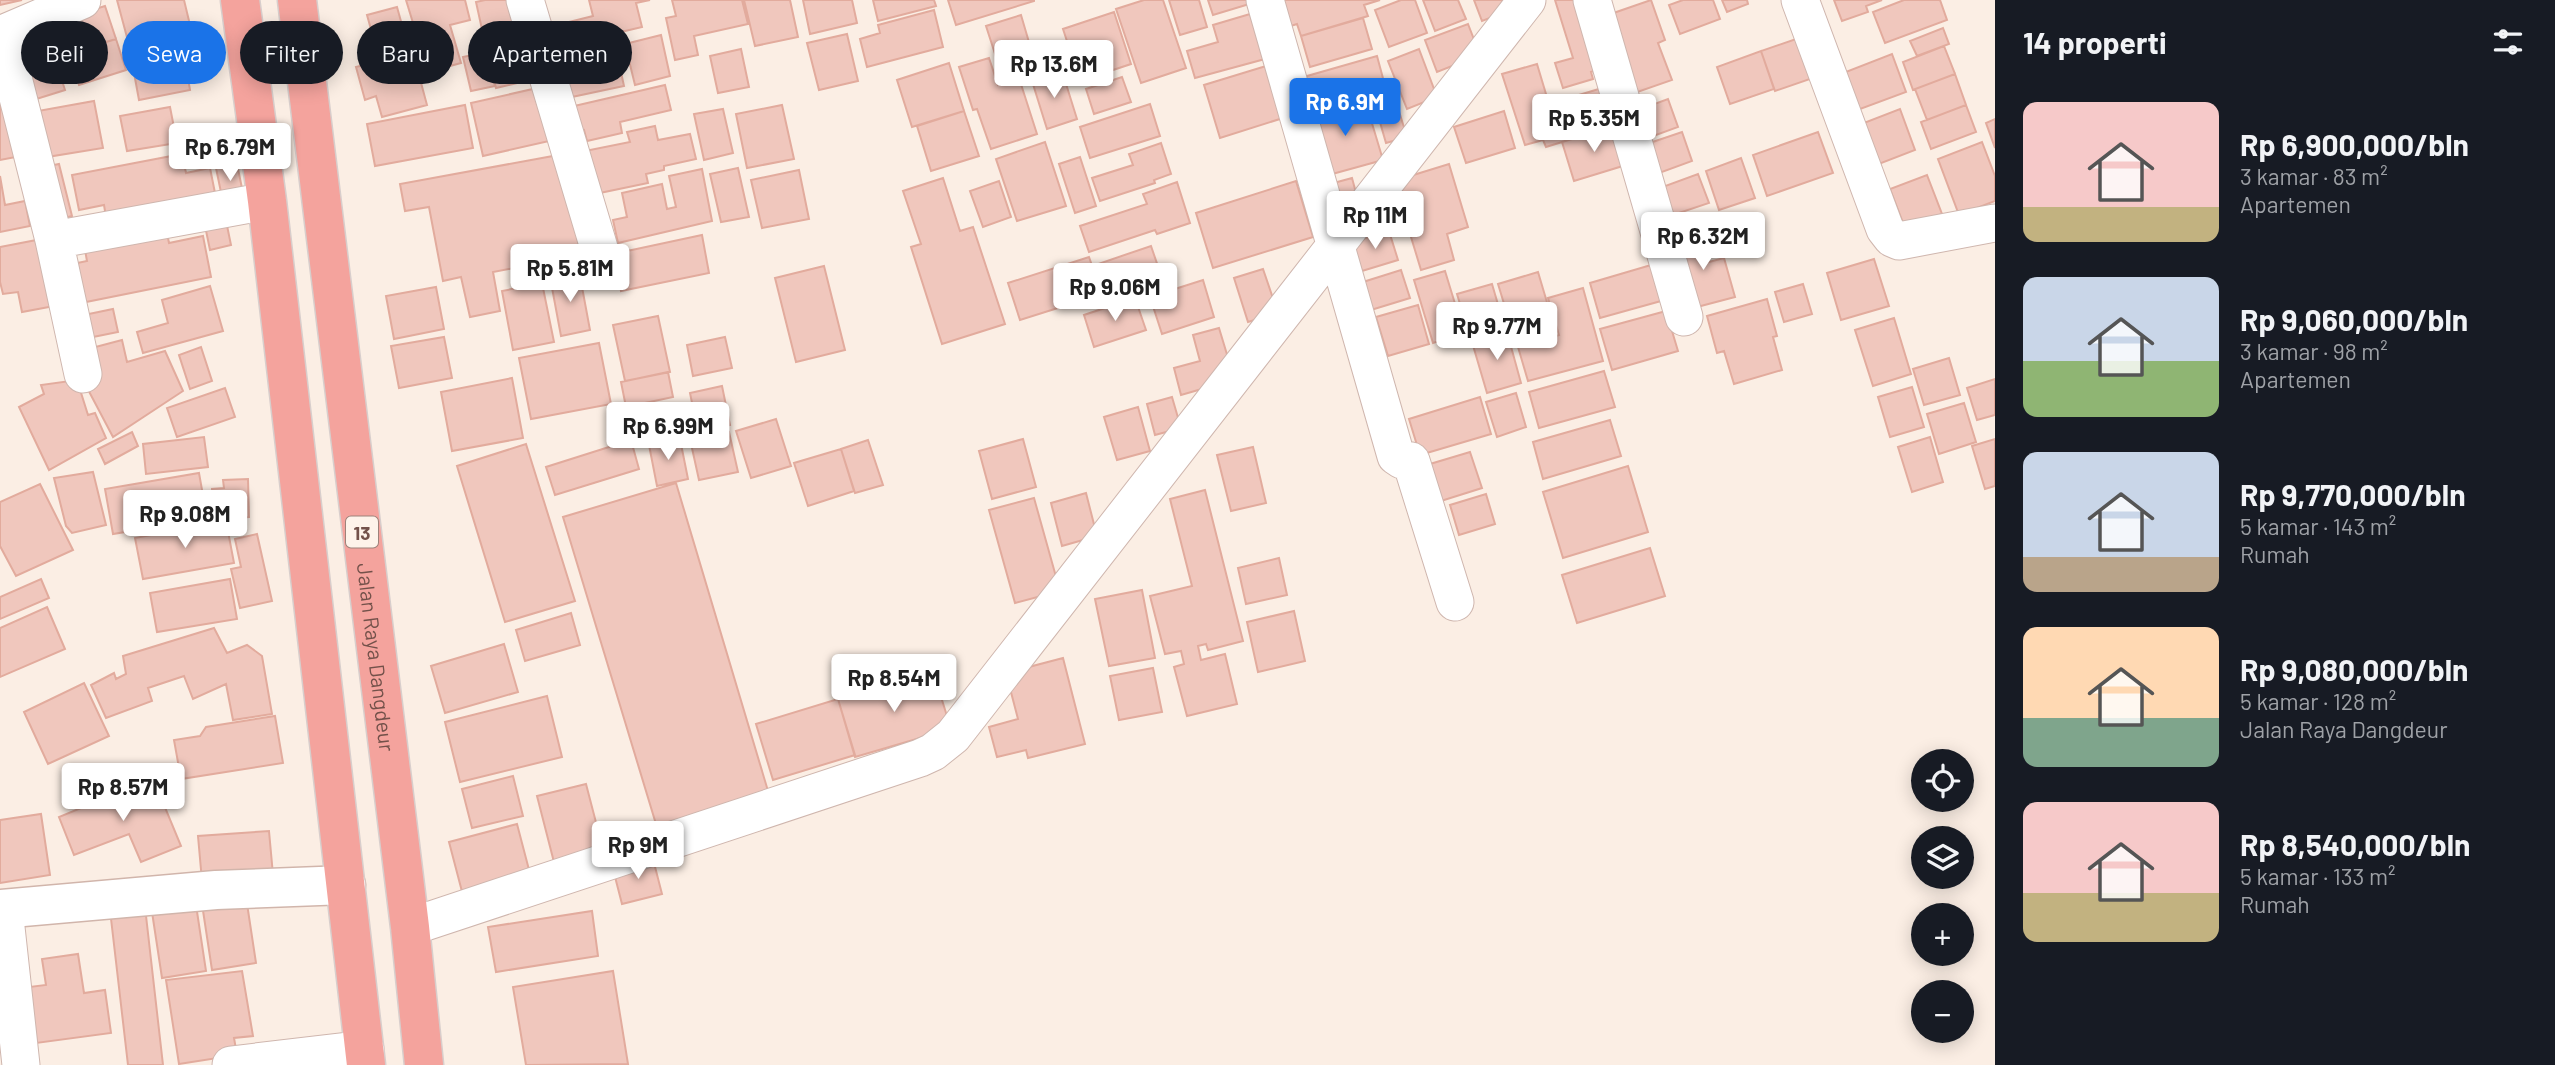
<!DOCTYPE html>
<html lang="id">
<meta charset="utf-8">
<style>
body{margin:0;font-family:Barlow,sans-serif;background:#20242c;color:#f1f3f6;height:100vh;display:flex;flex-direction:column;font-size:26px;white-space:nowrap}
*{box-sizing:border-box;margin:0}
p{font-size:23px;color:#9ea1a6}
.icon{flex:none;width:38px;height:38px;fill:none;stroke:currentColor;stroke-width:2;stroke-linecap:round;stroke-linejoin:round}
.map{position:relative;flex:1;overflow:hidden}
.panel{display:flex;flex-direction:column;background:#171b24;width:560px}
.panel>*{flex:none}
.guide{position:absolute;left:21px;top:21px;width:665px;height:63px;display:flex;gap:14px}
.buttons{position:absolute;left:1911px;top:749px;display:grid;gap:14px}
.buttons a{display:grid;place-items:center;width:63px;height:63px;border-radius:50%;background:#171b24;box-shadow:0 4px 18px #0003;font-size:35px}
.price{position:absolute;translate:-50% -60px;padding:0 16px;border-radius:7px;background:#fff;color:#222;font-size:23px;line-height:46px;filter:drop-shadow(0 2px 4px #0008)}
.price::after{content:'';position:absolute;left:50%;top:42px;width:21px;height:16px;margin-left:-10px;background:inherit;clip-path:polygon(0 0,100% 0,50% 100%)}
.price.selected{background:#1a73e8;color:#fff}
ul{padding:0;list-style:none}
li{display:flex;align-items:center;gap:21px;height:175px;padding:0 28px}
li span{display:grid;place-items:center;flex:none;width:196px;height:140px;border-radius:14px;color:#555}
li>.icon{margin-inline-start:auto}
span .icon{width:84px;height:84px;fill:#fffc;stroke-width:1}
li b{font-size:30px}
h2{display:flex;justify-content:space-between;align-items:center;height:84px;padding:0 28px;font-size:30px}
.pill{padding:0 24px;border-radius:32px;background:#171b24;box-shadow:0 4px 18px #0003;font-size:24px;line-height:63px}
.pill.selected{background:#1a73e8;color:#fff}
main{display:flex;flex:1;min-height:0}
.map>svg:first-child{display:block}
.building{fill:#f0c7bd;stroke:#e2ab9d;stroke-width:2}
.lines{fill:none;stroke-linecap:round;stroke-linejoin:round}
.street-casing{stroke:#cfb6ae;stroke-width:39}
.secondary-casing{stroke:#d1b5ab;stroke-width:41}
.highway-casing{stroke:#d8cecc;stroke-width:41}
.street{stroke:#fff;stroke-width:37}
.secondary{stroke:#fff;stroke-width:38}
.highway{stroke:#f4a39d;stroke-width:38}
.labels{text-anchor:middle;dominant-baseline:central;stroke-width:7;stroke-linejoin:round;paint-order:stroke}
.shield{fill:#fef3ea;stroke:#9d827a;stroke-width:2}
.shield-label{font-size:19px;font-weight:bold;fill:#73514a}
.street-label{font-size:21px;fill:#73514a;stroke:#fef3ea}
</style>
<main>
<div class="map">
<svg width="1995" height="1065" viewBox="0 0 1995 1065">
<rect width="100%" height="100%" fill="#fbeee4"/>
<path class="building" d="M 0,0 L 22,0 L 0,5 Z
M 117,0 L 184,0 L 190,25 L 128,41 Z
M 406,0 L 465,0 L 470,20 L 450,25 L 461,63 L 428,72 Z
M 485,0 L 515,0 L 523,34 L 485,43 L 476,2 Z
M 589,0 L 650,0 L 636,3 L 642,27 L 566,45 L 561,24 L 593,16 Z
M 672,0 L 742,0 L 748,24 L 694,36 L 698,55 L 675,60 L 666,18 L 676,16 Z
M 744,0 L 790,0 L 798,37 L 755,46 Z
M 803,0 L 852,0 L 857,23 L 810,34 Z
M 873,0 L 934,0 L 936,6 L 878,21 Z
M 948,0 L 1034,0 L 1034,1 L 956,25 Z
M 1144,0 L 1163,0 L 1186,68 L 1141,83 L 1116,9 Z
M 1169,0 L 1199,0 L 1207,27 L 1180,35 Z
M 1208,0 L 1256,0 L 1256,2 L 1213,15 Z
M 1273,0 L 1380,0 L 1364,5 L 1368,16 L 1301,36 L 1297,24 L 1281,29 Z
M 1401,0 L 1415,0 L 1427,33 L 1389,47 L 1375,10 Z
M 1423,0 L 1458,0 L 1466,19 L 1435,31 Z
M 1474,0 L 1508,0 L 1511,10 L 1482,21 Z
M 1555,0 L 1579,0 L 1600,69 L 1591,72 L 1593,79 L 1563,88 L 1555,63 L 1573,58 Z
M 1651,0 L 1665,40 L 1658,43 L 1672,80 L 1623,97 L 1602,17 Z
M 1683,0 L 1713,0 L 1720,19 L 1680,34 L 1669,5 Z
M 1722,0 L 1747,0 L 1748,4 L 1727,12 Z
M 1834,0 L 1882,0 L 1866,6 L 1868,12 L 1842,21 Z
M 1904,0 L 1940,0 L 1947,20 L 1885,43 L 1873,12 Z
M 105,6 L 116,39 L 66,54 L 56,21 Z
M 397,7 L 407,43 L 377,51 L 367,15 Z
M 934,10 L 943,47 L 867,67 L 860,39 L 880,33 L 878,25 Z
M 1114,12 L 1131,64 L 1080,81 L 1063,29 Z
M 1250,14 L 1265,59 L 1195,78 L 1187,51 L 1218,42 L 1213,25 Z
M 1021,15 L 1031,49 L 997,60 L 986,26 Z
M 1363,18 L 1372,49 L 1310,67 L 1301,36 Z
M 1468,24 L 1480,55 L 1437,72 L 1425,40 Z
M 1943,28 L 1949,44 L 1917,56 L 1910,41 Z
M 47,34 L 65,90 L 30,101 L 12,45 Z
M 847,34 L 858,81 L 819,90 L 807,43 Z
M 661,35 L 670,76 L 635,85 L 625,44 Z
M 1799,38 L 1813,78 L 1775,91 L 1761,51 Z
M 116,39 L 126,70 L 79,85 L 70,53 Z
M 530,42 L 538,78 L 496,88 L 487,52 Z
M 182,43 L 190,90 L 139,100 L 130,51 Z
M 615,45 L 624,86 L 567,98 L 558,58 Z
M 1944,46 L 1955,74 L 1913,90 L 1903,62 Z
M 741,49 L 749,87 L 718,93 L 710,56 Z
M 1419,49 L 1437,97 L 1407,109 L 1388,61 Z
M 1761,51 L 1774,89 L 1730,104 L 1717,67 Z
M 487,52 L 495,86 L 471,91 L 463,57 Z
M 413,53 L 427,105 L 382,117 L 376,96 L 365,100 L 356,67 Z
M 1892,54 L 1906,92 L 1852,112 L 1838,75 Z
M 1377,56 L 1384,82 L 1307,104 L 1300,78 Z
M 989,58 L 998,85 L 1019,78 L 1037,134 L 991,149 L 977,109 L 973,110 L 959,67 Z
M 949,63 L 964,111 L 912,127 L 897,80 Z
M 1537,64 L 1549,104 L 1602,88 L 1614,126 L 1546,147 L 1543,140 L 1525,145 L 1502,74 Z
M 1266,66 L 1283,118 L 1220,138 L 1204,85 Z
M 1062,71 L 1077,119 L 1047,129 L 1032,81 Z
M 1955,74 L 1966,105 L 1927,120 L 1915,89 Z
M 1122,77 L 1131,102 L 1094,114 L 1086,89 Z
M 0,84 L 26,155 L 0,160 Z
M 665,85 L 671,110 L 620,122 L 622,133 L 587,141 L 584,130 L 577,132 L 570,107 Z
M 546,86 L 558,139 L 483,156 L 471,103 Z
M 1393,92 L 1407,137 L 1386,143 L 1373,98 Z
M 1668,99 L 1678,127 L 1637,142 L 1627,114 Z
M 1365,100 L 1383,160 L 1325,176 L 1307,117 Z
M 94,101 L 103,148 L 47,157 L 38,111 Z
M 1150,104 L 1160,136 L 1090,158 L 1080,127 Z
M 465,105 L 473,148 L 375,166 L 367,124 Z
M 782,105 L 794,159 L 747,168 L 736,114 Z
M 1966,105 L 1976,132 L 1931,149 L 1921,122 Z
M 170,107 L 177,143 L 127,151 L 120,116 Z
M 723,109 L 733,153 L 704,160 L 694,114 Z
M 1900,109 L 1915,150 L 1871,167 L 1856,126 Z
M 964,111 L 979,156 L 931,171 L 917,126 Z
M 1504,111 L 1515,148 L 1466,163 L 1454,127 Z
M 1995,119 L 1995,148 L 1986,123 Z
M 655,126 L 658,140 L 690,134 L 696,159 L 664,166 L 664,170 L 646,174 L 648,183 L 590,195 L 580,152 L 630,142 L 627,132 Z
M 1614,126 L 1626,165 L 1574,181 L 1562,142 Z
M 1682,132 L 1692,161 L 1651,176 L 1641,146 Z
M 1818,132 L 1833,173 L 1767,196 L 1753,155 Z
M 1045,142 L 1066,206 L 1017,221 L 996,159 Z
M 1982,142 L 1995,176 L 1995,201 L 1959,215 L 1938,159 Z
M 1161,143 L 1171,174 L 1154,180 L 1155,183 L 1100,201 L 1092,178 L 1133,165 L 1129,154 Z
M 182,154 L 186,173 L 210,168 L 217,203 L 107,223 L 104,205 L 79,210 L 72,175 Z
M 564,154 L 584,255 L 493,272 L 500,311 L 470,317 L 461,277 L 443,281 L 429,207 L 405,211 L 400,184 Z
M 1080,157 L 1096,206 L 1075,213 L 1059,164 Z
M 1741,158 L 1755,198 L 1719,210 L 1706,171 Z
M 59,164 L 72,216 L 56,220 L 44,167 Z
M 237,164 L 244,198 L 223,202 L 216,168 Z
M 1449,164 L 1468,227 L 1447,234 L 1454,260 L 1421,270 L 1394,181 Z
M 738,168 L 749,217 L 721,222 L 710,174 Z
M 702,169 L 712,221 L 618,243 L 613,220 L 627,217 L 622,193 L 662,184 L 667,209 L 676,207 L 669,176 Z
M 799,170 L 809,219 L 762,228 L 751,180 Z
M 1698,174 L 1709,203 L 1667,217 L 1657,189 Z
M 1927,175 L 1942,214 L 1905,228 L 1890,189 Z
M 0,176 L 5,205 L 25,201 L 30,226 L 0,232 Z
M 943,178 L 960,231 L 973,227 L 1005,324 L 942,344 L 911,247 L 921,244 L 903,191 Z
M 1352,178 L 1359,204 L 1337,210 L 1330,184 Z
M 999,181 L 1011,217 L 983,227 L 970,191 Z
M 1296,181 L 1313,237 L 1213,268 L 1196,213 Z
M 1177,182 L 1190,223 L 1157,234 L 1155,230 L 1089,252 L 1080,226 L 1147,204 L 1143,194 Z
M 224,211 L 231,245 L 210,250 L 203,216 Z
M 165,223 L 169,243 L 203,236 L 211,277 L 71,305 L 63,266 L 87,261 L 83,239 Z
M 1389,231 L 1398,260 L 1362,271 L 1352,242 Z
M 1700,234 L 1709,262 L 1724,258 L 1735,297 L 1697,307 L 1672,241 Z
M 702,235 L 709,273 L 621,291 L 613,254 Z
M 47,238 L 65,304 L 22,312 L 18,292 L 3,294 L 0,282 L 0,247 Z
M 1151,246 L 1163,281 L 1110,299 L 1098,264 Z
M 1089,257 L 1102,294 L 1020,320 L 1008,283 Z
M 1874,259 L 1889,306 L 1841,320 L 1827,273 Z
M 1651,265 L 1661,301 L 1600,318 L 1590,283 Z
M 824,266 L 845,350 L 796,362 L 775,278 Z
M 1263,269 L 1278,313 L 1248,322 L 1234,278 Z
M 1401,270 L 1410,298 L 1371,310 L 1363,282 Z
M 579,271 L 590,330 L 561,336 L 550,277 Z
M 1445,271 L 1464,333 L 1433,343 L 1414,280 Z
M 1538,272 L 1549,309 L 1509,320 L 1498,284 Z
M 1203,280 L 1214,317 L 1162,334 L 1150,297 Z
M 542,283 L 554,342 L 513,350 L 502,291 Z
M 1492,284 L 1504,325 L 1469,334 L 1457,294 Z
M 1803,284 L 1812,314 L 1784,322 L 1775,292 Z
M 210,286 L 223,331 L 143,353 L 137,332 L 168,323 L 162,300 Z
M 436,287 L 444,329 L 394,339 L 386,296 Z
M 1583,288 L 1603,361 L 1528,381 L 1518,347 L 1559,335 L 1548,298 Z
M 1135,298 L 1146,330 L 1094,347 L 1084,315 Z
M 1767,299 L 1777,336 L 1773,337 L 1782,370 L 1734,384 L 1724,351 L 1717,353 L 1707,316 Z
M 1418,305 L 1429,344 L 1388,356 L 1376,317 Z
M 113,309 L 118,332 L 83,339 L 79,316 Z
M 1666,311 L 1678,351 L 1612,370 L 1600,329 Z
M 658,316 L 670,372 L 625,381 L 613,325 Z
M 1894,318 L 1911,374 L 1873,386 L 1855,330 Z
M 1219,328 L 1232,371 L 1219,384 L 1181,395 L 1174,368 L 1200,361 L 1193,335 Z
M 1507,332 L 1521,383 L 1487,393 L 1472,342 Z
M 444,337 L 452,378 L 399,388 L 391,346 Z
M 725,337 L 732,368 L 693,376 L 687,345 Z
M 122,340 L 127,362 L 165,351 L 183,391 L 113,437 L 84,382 L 84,350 Z
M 599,343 L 611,404 L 531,419 L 519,358 Z
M 201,347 L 212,381 L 190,389 L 179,355 Z
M 1949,358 L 1960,395 L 1924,405 L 1913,369 Z
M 1604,371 L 1615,407 L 1539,428 L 1529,392 Z
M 668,372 L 673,397 L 626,407 L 621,382 Z
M 512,378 L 523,438 L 452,451 L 441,392 Z
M 1995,379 L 1995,415 L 1977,420 L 1967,388 Z
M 77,380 L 88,415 L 95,413 L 106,438 L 49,470 L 19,407 L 44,394 L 41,385 Z
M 722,386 L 730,425 L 698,432 L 690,393 Z
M 1912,387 L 1924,427 L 1890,437 L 1878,397 Z
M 225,388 L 235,417 L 177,437 L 167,408 Z
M 1516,393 L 1526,427 L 1497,437 L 1486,402 Z
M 1172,397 L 1181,428 L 1155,435 L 1147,404 Z
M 1480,397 L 1491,434 L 1420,455 L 1409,419 Z
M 1964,403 L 1976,442 L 1939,454 L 1927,414 Z
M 675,405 L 680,430 L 640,439 L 635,413 Z
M 1138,407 L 1150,451 L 1117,460 L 1104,417 Z
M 776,419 L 791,466 L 751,478 L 736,431 Z
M 1610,420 L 1621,456 L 1543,479 L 1533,442 Z
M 132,432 L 138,446 L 105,464 L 98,449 Z
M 729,432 L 738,472 L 699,480 L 690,439 Z
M 204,437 L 208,467 L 146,474 L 143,444 Z
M 1930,437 L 1943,482 L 1912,492 L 1898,447 Z
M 680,439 L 688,479 L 657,486 L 649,445 Z
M 1023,439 L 1036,487 L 992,499 L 979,451 Z
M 1995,439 L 1995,486 L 1985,489 L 1972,446 Z
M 631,440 L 639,469 L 555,495 L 546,467 Z
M 868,440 L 883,485 L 855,493 L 841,449 Z
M 526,444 L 575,601 L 505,622 L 457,466 Z
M 1253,447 L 1266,503 L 1231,511 L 1217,455 Z
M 841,449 L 854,491 L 808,506 L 794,463 Z
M 1470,452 L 1482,488 L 1441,501 L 1430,464 Z
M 1628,466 L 1648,532 L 1563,558 L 1543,492 Z
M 93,472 L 106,525 L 72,533 L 66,526 L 54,478 Z
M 199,473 L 207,518 L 113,534 L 105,489 Z
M 248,479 L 249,517 L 214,519 L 212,489 L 224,488 L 223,480 Z
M 676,483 L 771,801 L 659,834 L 563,517 Z
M 40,484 L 73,550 L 16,576 L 0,546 L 0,502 Z
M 1205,490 L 1243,641 L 1208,650 L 1206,644 L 1198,646 L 1201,660 L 1225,654 L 1237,704 L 1187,716 L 1174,667 L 1184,664 L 1181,651 L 1165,654 L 1150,596 L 1192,586 L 1170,499 Z
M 1086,493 L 1097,536 L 1062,546 L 1051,503 Z
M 1486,494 L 1495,524 L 1459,535 L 1450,505 Z
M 1034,498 L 1060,591 L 1015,603 L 989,510 Z
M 226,521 L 234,563 L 143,579 L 135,538 Z
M 257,534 L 272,601 L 240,608 L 231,569 L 241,567 L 235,539 Z
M 1650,548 L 1665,596 L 1577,623 L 1562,575 Z
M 1279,558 L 1287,595 L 1246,604 L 1238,568 Z
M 41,579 L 49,598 L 0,619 L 0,597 Z
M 230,579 L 237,619 L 157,632 L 150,593 Z
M 1142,590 L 1155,658 L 1109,666 L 1095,599 Z
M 47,607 L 65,649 L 0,677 L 0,628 Z
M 1294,611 L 1305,661 L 1258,672 L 1247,622 Z
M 571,613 L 580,645 L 525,661 L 516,630 Z
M 214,628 L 227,653 L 247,645 L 262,656 L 272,714 L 233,720 L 226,684 L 193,699 L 184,676 L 148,688 L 152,701 L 106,718 L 91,685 L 114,673 L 116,679 L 126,674 L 123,656 Z
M 504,644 L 518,692 L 445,713 L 431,666 Z
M 1063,658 L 1085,744 L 1028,758 L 1026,750 L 997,757 L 989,727 L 1018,719 L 1006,673 Z
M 1153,668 L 1162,712 L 1119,720 L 1110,676 Z
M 933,671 L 951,729 L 855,757 L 838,699 Z
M 84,683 L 109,736 L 48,764 L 24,712 Z
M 547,696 L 562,757 L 460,782 L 445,722 Z
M 838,699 L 855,755 L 773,780 L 756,724 Z
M 275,716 L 283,763 L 181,779 L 174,740 L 200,736 L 206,727 Z
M 513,776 L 523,816 L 472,828 L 462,789 Z
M 144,782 L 148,792 L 157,788 L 181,846 L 141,862 L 129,834 L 74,855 L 59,817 Z
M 586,784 L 605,857 L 556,870 L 537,796 Z
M 41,814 L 50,875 L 0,883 L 0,820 Z
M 517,824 L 533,885 L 465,903 L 449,842 Z
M 269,831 L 273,875 L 202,881 L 198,836 Z
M 653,859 L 662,894 L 622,904 L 613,869 Z
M 246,897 L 256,963 L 212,970 L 202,904 Z
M 196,905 L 206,971 L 162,978 L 152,912 Z
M 145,907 L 163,1065 L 128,1065 L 110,910 Z
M 592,911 L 598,956 L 496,972 L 488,927 Z
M 78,954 L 84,993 L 105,990 L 111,1033 L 29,1044 L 21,988 L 46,985 L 42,959 Z
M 242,971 L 253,1036 L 234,1038 L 237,1055 L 179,1064 L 166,980 Z
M 613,971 L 628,1064 L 526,1065 L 513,987 Z"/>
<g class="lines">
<g class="street-casing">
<path id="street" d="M 525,0 L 599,248
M 1265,0 L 1396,456 L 1402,460 L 1411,461 L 1455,602
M 1592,0 L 1684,317
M 1800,0 L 1885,229 L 1892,238 L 1899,241 L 1995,223
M 2,34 L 54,240 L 83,374
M 0,35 L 82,0
M 54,240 L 267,201
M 4,909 L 21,1065
M 410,927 L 920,758 L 933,752 L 953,736 L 1527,0
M 231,1065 L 365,1049"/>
</g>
<g class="secondary-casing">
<path id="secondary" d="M 0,909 L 216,890 L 346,885"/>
</g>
<g class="highway-casing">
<g id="highway">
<path d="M 240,0 L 267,201 L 366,1065"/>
<path id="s1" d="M 297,0 L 410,927 L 424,1065"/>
</g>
</g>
<use href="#street" class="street"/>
<use href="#secondary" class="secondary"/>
<use href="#highway" class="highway"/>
</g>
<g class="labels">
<rect class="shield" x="346" y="516.5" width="32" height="31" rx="5"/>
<g class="shield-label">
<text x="362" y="532">13</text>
</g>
<g class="street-label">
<text stroke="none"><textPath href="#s1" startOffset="662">Jalan Raya Dangdeur</textPath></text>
</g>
</g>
</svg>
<div class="buttons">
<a><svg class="icon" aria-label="locate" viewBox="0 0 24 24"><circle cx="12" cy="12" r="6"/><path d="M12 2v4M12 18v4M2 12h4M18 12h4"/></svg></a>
<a><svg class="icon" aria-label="layers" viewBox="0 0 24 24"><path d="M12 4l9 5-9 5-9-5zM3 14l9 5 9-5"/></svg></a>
<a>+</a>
<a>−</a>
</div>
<b class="price" style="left:1054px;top:100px">Rp 13.6M</b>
<b class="price selected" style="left:1345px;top:138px">Rp 6.9M</b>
<b class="price" style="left:1594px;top:154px">Rp 5.35M</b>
<b class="price" style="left:230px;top:183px">Rp 6.79M</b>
<b class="price" style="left:1375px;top:251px">Rp 11M</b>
<b class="price" style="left:1703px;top:272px">Rp 6.32M</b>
<b class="price" style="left:570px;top:304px">Rp 5.81M</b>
<b class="price" style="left:1115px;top:323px">Rp 9.06M</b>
<b class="price" style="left:1497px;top:362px">Rp 9.77M</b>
<b class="price" style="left:668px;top:462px">Rp 6.99M</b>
<b class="price" style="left:185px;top:550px">Rp 9.08M</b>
<b class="price" style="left:894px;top:714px">Rp 8.54M</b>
<b class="price" style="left:123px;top:823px">Rp 8.57M</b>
<b class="price" style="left:638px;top:881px">Rp 9M</b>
<div class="guide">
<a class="pill">Beli</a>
<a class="pill selected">Sewa</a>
<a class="pill">Filter</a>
<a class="pill">Baru</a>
<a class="pill">Apartemen</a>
</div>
</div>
<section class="panel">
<h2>14 properti<svg class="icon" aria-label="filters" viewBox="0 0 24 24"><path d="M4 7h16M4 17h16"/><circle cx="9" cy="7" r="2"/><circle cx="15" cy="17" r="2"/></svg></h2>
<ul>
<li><span style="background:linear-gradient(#f6c9c9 75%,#c2b280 0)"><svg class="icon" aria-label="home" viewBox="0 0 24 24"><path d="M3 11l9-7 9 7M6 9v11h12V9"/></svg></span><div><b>Rp 6,900,000/bln</b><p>3 kamar · 83 m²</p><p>Apartemen</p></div></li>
<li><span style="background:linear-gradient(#c9d6e8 60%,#8fb573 0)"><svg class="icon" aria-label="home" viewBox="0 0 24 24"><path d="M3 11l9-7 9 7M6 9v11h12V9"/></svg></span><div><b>Rp 9,060,000/bln</b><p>3 kamar · 98 m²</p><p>Apartemen</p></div></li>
<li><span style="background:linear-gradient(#c9d6e8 75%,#b9a48a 0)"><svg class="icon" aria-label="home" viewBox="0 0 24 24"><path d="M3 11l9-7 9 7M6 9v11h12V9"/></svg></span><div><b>Rp 9,770,000/bln</b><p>5 kamar · 143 m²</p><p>Rumah</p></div></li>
<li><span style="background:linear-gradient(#ffd9b3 65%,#7fa58c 0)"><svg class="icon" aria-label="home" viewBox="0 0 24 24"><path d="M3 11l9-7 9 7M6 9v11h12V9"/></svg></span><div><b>Rp 9,080,000/bln</b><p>5 kamar · 128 m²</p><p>Jalan Raya Dangdeur</p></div></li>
<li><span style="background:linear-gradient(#f6c9c9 65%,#c2b280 0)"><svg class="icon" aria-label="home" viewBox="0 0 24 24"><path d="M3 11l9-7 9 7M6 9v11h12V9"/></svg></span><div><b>Rp 8,540,000/bln</b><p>5 kamar · 133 m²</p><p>Rumah</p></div></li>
</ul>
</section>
</main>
